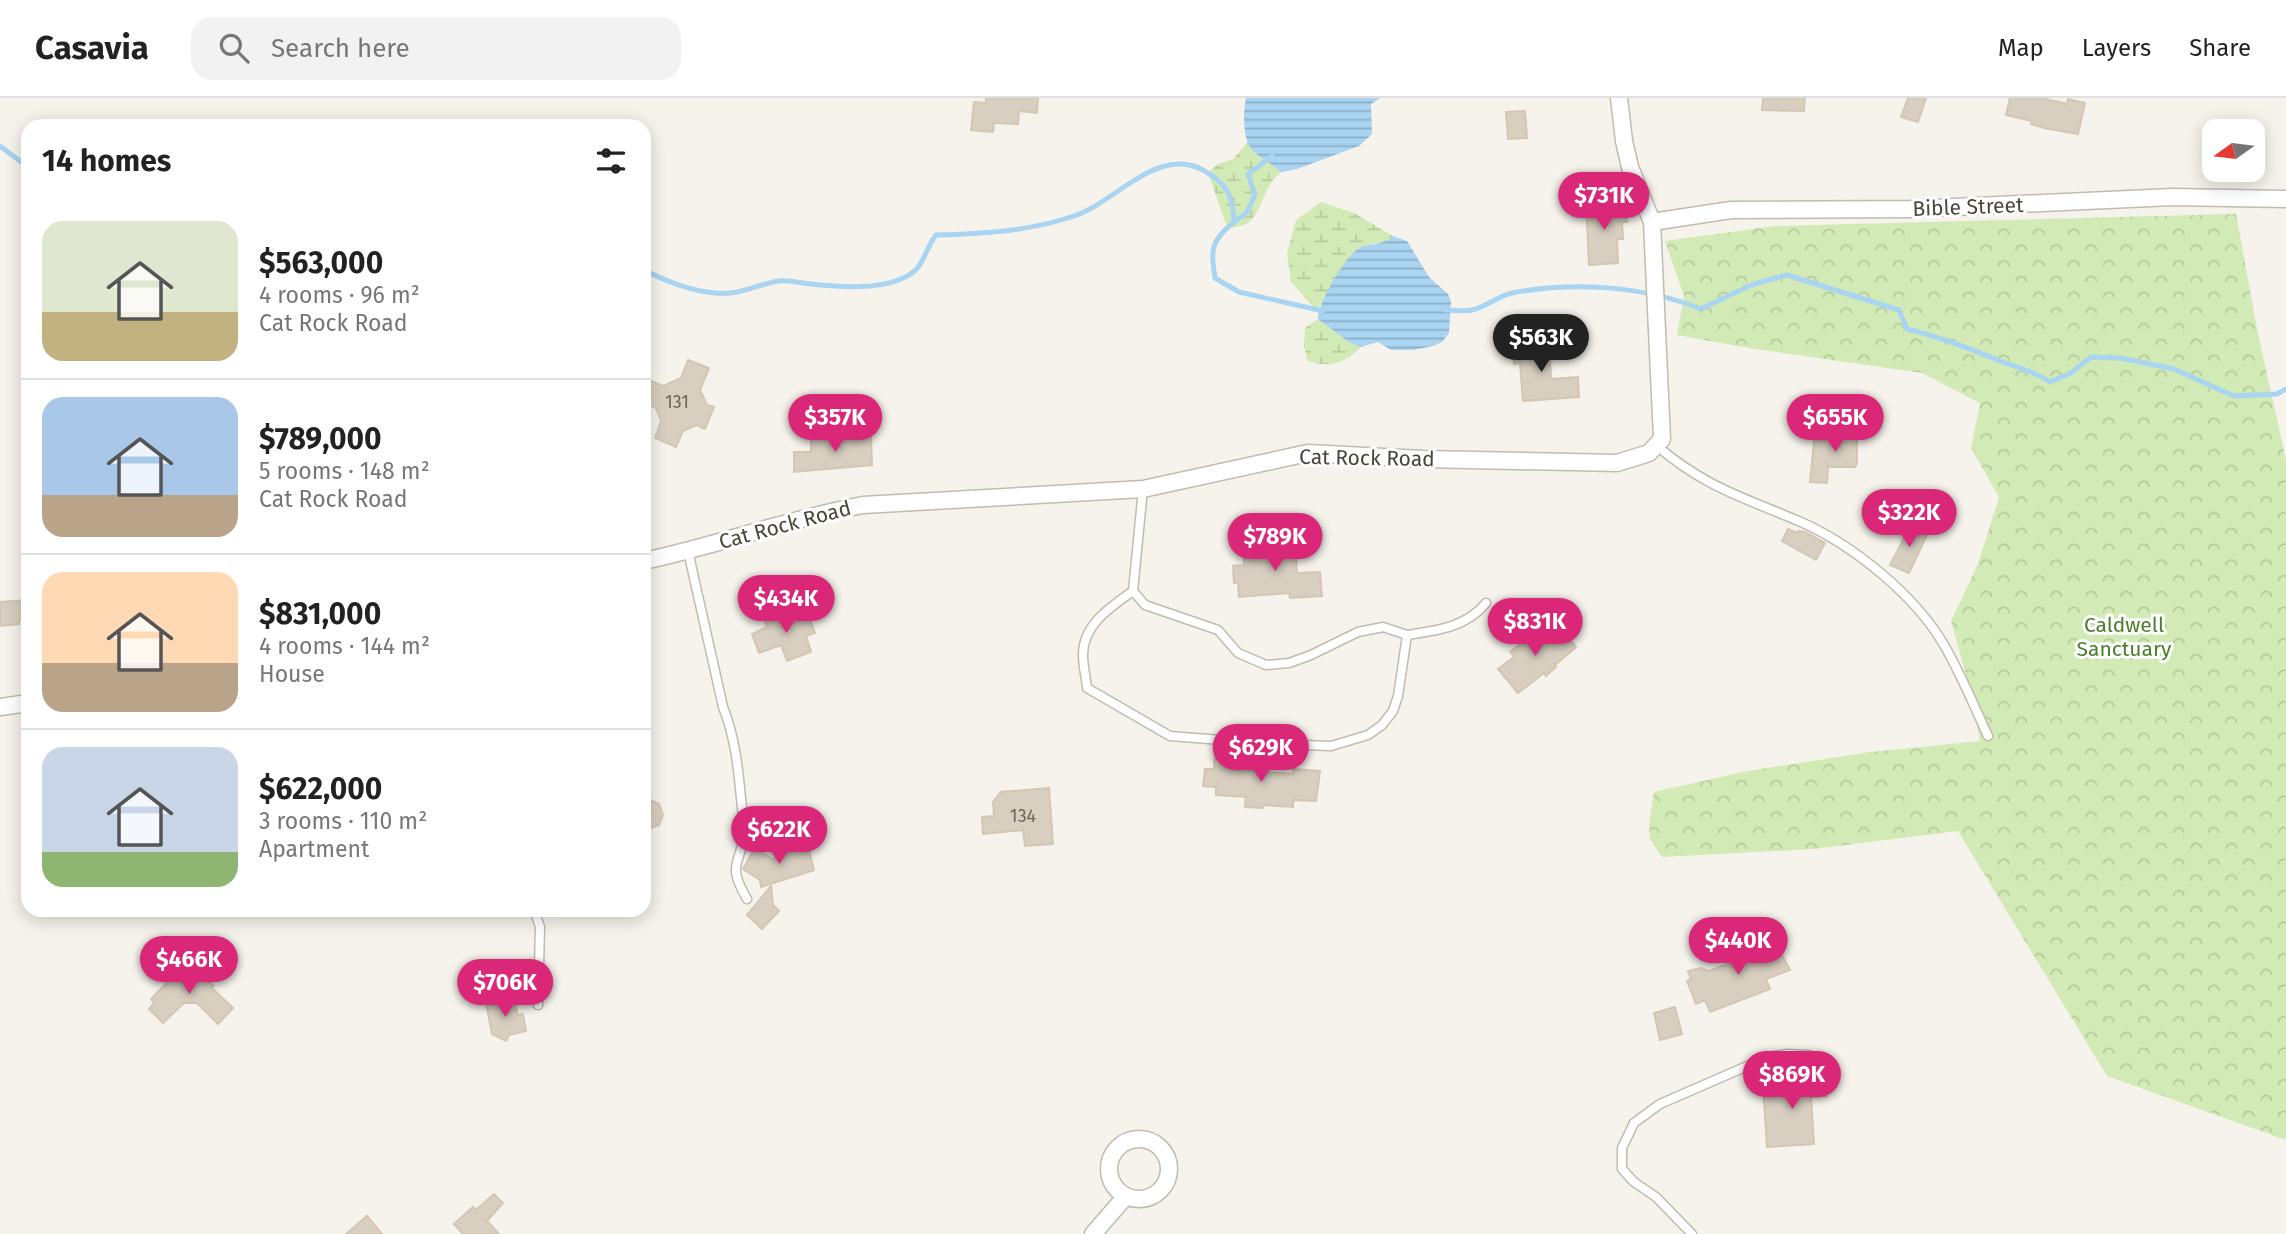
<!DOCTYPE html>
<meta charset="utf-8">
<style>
body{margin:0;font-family:"Fira Sans",sans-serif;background:#f2f2f2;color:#222;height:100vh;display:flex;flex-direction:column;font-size:26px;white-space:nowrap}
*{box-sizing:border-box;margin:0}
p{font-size:23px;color:#767676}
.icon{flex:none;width:38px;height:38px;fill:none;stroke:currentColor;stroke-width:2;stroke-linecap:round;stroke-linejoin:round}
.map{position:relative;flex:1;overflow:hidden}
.drawer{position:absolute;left:21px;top:21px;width:630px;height:798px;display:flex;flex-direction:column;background:#fff;border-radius:21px;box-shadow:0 4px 18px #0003}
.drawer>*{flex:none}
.needle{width:46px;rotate:256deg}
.buttons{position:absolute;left:2202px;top:21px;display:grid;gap:14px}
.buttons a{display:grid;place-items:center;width:63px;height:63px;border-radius:14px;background:#fff;box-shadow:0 4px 18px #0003;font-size:35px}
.price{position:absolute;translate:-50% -60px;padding:0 16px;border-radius:24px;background:#db2777;color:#fff;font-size:23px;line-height:46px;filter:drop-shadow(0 2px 4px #0008)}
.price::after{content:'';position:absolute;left:50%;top:42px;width:21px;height:16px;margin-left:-10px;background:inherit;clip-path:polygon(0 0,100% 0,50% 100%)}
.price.selected{background:#222;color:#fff}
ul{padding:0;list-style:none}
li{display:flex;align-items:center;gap:21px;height:175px;padding:0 21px}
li+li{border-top:2px solid #e0e0e0}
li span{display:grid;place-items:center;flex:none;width:196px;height:140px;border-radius:21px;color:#555}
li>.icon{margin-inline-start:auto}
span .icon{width:84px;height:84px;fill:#fffc;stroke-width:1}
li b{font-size:30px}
h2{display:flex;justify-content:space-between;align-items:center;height:84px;padding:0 21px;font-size:30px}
header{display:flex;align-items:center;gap:42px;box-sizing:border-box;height:98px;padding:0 35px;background:#fff;border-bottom:2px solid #e0e0e0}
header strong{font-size:33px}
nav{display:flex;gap:38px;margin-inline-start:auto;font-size:24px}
.search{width:490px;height:63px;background:#f2f2f2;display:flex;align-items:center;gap:18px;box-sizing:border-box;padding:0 24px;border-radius:21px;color:#767676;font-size:26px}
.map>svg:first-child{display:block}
.wetland{fill:url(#wetland-marsh)}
.park{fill:url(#park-crowns)}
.water{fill:url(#water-rules)}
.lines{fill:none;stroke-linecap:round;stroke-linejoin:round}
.stream{stroke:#a9d4f2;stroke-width:5}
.building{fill:#d8cfc1;stroke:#d3c7b4;stroke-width:2}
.lane-casing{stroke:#c2bbae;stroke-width:11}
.street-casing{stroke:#c2bbae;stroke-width:19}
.lane{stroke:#fff;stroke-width:8}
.street{stroke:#fff;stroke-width:16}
.labels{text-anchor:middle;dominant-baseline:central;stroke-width:6;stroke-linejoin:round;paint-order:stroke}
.number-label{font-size:18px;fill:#6e675b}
.street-label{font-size:21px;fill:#4b4439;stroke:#fff}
.park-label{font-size:21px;fill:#4a7f2a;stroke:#fff}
</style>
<header>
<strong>Casavia</strong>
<div class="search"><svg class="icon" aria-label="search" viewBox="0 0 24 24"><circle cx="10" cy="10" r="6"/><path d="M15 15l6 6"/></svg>Search here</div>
<nav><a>Map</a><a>Layers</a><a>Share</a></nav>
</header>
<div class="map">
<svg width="2286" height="1136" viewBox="0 0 2286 1136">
<defs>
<pattern id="wetland-marsh" width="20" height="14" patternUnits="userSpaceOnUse" patternTransform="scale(1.75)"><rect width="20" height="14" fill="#d2eab5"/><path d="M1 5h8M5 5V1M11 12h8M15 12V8" fill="none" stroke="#b6ca9c"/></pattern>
<pattern id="park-crowns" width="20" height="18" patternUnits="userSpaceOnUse" patternTransform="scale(1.75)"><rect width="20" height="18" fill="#d2eab5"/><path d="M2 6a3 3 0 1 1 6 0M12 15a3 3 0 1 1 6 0" fill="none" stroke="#b6ca9c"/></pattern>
<pattern id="water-rules" width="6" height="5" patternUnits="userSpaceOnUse" patternTransform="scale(1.75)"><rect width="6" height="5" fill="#a9d4f2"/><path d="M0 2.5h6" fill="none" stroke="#8caec5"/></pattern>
</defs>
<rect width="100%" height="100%" fill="#f6f3ec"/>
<path class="wetland" d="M 1248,44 C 1256,57 1270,63 1281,74 C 1277,78 1272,82 1270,87 C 1257,108 1259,131 1227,129 L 1208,75 L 1218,66 L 1233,61 Z
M 1321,104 L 1354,115 L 1393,138 C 1385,147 1377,143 1367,147 C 1348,154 1327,195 1317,213 L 1291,184 L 1287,155 L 1296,122 Z
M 1318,221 L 1350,245 L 1361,249 C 1345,265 1328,271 1307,262 L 1304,247 L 1305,230 Z"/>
<path class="park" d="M 2236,116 L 2258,236 L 2286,362 L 2286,1042 L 2107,978 L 1958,733 L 1814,751 L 1662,759 L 1650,741 L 1649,727 L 1654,694 L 1748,673 L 1870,654 L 1980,643 L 1971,595 L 1951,523 L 1978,466 L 1999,399 L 1971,350 L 1980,305 L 1922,275 L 1749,250 L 1677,237 L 1684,198 L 1665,143 L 1775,128 Z"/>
<path class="water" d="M 1246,0 L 1380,0 L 1371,6 L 1372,36 L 1359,48 L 1297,71 L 1281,74 C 1273,66 1263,62 1254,54 C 1242,43 1243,15 1246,0 Z
M 1393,138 L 1407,143 L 1429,179 L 1448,196 L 1451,203 L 1449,235 L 1442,244 L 1433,248 L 1413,252 L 1391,252 L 1378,244 L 1361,249 L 1350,245 L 1318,221 C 1317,206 1345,159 1358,151 C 1369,143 1383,149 1393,138 Z"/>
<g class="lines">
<path class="stream" d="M 0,48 L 28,69
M 1234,124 L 1247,114 L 1255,97 L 1248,76 L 1272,58
M 644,172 C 669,185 708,200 737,194 C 751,191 765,185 779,183 C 789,182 800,185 811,186 C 839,189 875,192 901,181 C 925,172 922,156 936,137 C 983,136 1030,133 1074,118 C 1115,105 1161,43 1208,75 C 1229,88 1233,100 1234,124 C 1210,143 1211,152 1215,180 L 1239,194 L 1323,213
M 1445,212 C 1454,212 1464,214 1472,212 C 1486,209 1498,198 1512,195 C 1573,183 1644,188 1701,211 L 1751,187 L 1787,177 L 1899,212 L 1907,231 C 1940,239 1969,250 2000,263 C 2018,270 2034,273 2050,284 L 2071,275 L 2091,259 L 2120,260 L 2174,271 L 2234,298 L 2277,296 L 2286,291"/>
</g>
<path class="building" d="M 986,0 L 1038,0 L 1037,15 L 1019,13 L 1018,26 L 994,25 L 993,34 L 971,32 L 974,4 L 986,5 Z
M 1763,0 L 1805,0 L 1804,13 L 1762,12 Z
M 1908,0 L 1926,0 L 1918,24 L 1901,19 Z
M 2010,0 L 2042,0 L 2067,6 L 2068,1 L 2085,5 L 2078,36 L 2044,30 L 2031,26 L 2032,23 L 2006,17 Z
M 1525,13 L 1527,40 L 1508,41 L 1506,14 Z
M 1604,103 L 1604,108 L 1626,107 L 1627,124 L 1622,124 L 1623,141 L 1617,141 L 1618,165 L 1589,167 L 1586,104 Z
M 1549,243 L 1551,281 L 1578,279 L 1579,299 L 1523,303 L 1520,265 L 1514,266 L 1513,248 L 1519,248 L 1518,245 Z
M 688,262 L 709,270 L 700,292 L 707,307 L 714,309 L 705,331 L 697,327 L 683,333 L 676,349 L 655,340 L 661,323 L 656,310 L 644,305 L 644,280 L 663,288 L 681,280 Z
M 1841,326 L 1857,327 L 1857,365 L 1855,369 L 1828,369 L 1827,385 L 1810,384 L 1814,342 L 1839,342 Z
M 871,339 L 872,367 L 794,374 L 794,354 L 811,354 L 811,340 Z
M 1911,427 L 1928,435 L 1909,475 L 1890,467 Z
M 1788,431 L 1797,435 L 1798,433 L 1805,434 L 1825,445 L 1816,462 L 1782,443 Z
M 1284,440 L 1284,444 L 1295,443 L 1297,475 L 1320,474 L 1322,498 L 1290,500 L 1289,495 L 1239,499 L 1238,485 L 1234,485 L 1233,468 L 1244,467 L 1243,452 L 1267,450 L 1267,442 Z
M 28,502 L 28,521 L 19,522 L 19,526 L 0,528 L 0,504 Z
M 806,511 L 815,535 L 806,538 L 811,554 L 787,563 L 781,547 L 759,555 L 752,536 L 767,529 L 765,523 L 795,513 L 796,515 Z
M 1542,529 L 1553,542 L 1565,535 L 1576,549 L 1555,567 L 1556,569 L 1546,578 L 1544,575 L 1518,595 L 1498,571 L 1514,559 L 1510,554 Z
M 1215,654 L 1233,655 L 1232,667 L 1235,667 L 1235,672 L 1293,676 L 1293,671 L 1320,673 L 1316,703 L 1293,702 L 1293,709 L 1263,707 L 1263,710 L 1245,709 L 1246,699 L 1216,697 L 1216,689 L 1203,688 L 1205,671 L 1214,671 Z
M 1049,690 L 1053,746 L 1025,748 L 1023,732 L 983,736 L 982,719 L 994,718 L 993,704 L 1001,694 Z
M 644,699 L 659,706 L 663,717 L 659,727 L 644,733 Z
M 808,749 L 814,772 L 761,789 L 760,782 L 743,771 L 755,750 L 772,761 Z
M 771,788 L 773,807 L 779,813 L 762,831 L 747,817 Z
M 1774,842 L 1790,872 L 1766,881 L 1770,891 L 1710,914 L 1705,902 L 1696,906 L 1687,883 L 1691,881 L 1688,873 L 1701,870 L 1709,873 L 1739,862 L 1737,856 Z
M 187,864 L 214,888 L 212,890 L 233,910 L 218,926 L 197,905 L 184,905 L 163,925 L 149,911 L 154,905 L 151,901 Z
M 514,901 L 518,917 L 523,916 L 526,933 L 509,937 L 506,943 L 492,936 L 486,906 Z
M 1675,909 L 1682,936 L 1660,942 L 1654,915 Z
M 1825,976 L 1827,998 L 1811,999 L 1814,1046 L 1767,1049 L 1763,988 L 1794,986 L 1793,978 Z
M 494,1096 L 503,1105 L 487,1123 L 499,1136 L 463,1136 L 454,1126 L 473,1109 L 476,1112 Z
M 367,1118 L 382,1136 L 346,1136 Z"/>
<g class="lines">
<g class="lane-casing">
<path id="lane" d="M 1656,347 C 1704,389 1745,400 1801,424 C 1853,447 1915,497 1944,547 C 1961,576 1974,608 1988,638
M 1143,391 L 1133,493 C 1111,509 1083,526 1083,557 C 1083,568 1086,579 1087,590 L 1170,638 L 1272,646 L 1331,648 L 1368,637 L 1382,627 L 1393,613 L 1398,598 L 1407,537 C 1436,533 1467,529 1486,505
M 688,453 L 723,609 C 735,639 738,669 741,700 C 742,711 744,723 744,733 C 742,768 725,763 747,801
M 1133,493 L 1145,507 L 1218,532 L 1238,555 L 1266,567 L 1289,565 L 1311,557 L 1358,534 L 1383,529 L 1407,537
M 534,812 L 540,829 L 538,907
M 1692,1136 L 1656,1099 L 1634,1084 L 1622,1071 L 1622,1050 L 1634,1025 L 1660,1006 L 1768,959 L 1787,956 L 1809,957"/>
</g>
<g class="street-casing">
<path id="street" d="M 1652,124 L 1731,112 L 1911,111 L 2172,99 L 2286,101
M 644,463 C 718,447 789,421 863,407 L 1143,391 L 1308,355 L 1423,361 L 1617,365 L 1649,355 L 1662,341 L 1652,124 L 1630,69 L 1624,43 L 1619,0
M 0,609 L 28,605
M1109 1071a30 30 0 1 1 60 0a30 30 0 1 1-60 0Z
M 1093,1136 L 1126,1098"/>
</g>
<use href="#lane" class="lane"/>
<use href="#street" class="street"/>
</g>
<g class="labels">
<g class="number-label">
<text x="677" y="304">131</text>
<text x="1023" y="718">134</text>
</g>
<g class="street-label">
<text transform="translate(1968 109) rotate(-2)">Bible Street</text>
<text transform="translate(1367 360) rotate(1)">Cat Rock Road</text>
<text transform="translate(785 427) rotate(-15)">Cat Rock Road</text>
</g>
<g class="park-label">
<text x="2124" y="527">Caldwell<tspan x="2124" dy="24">Sanctuary</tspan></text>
</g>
</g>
</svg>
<div class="buttons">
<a><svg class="needle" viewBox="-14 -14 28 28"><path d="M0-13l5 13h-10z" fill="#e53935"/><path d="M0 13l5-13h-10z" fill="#767676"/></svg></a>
</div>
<b class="price" style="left:1604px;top:134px">$731K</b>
<b class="price selected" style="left:1541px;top:276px">$563K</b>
<b class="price" style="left:835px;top:356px">$357K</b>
<b class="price" style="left:1835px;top:356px">$655K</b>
<b class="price" style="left:1909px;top:451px">$322K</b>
<b class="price" style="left:1275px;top:475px">$789K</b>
<b class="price" style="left:786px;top:537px">$434K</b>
<b class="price" style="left:1535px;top:560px">$831K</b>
<b class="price" style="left:1261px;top:686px">$629K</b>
<b class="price" style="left:779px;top:768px">$622K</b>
<b class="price" style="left:1738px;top:879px">$440K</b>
<b class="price" style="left:189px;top:898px">$466K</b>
<b class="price" style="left:505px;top:921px">$706K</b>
<b class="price" style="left:1792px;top:1013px">$869K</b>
<section class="drawer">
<h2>14 homes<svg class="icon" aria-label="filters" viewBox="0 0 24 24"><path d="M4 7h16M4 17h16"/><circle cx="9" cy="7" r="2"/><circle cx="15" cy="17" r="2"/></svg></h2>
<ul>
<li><span style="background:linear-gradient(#dfe7d0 65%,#c2b280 0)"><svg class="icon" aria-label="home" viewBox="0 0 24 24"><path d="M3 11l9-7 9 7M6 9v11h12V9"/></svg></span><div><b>$563,000</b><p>4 rooms · 96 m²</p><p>Cat Rock Road</p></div></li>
<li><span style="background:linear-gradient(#a9c7e8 70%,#b9a48a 0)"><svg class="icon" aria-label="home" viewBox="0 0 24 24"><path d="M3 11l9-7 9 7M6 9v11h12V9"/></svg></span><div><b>$789,000</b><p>5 rooms · 148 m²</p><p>Cat Rock Road</p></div></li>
<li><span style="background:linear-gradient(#ffd9b3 65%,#b9a48a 0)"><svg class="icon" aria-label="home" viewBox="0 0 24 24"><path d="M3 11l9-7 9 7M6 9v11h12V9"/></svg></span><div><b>$831,000</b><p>4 rooms · 144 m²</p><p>House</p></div></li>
<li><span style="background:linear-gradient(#c9d6e8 75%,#8fb573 0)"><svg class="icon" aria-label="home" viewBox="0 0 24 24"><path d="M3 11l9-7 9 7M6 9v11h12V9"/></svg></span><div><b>$622,000</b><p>3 rooms · 110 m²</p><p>Apartment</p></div></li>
</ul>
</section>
</div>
